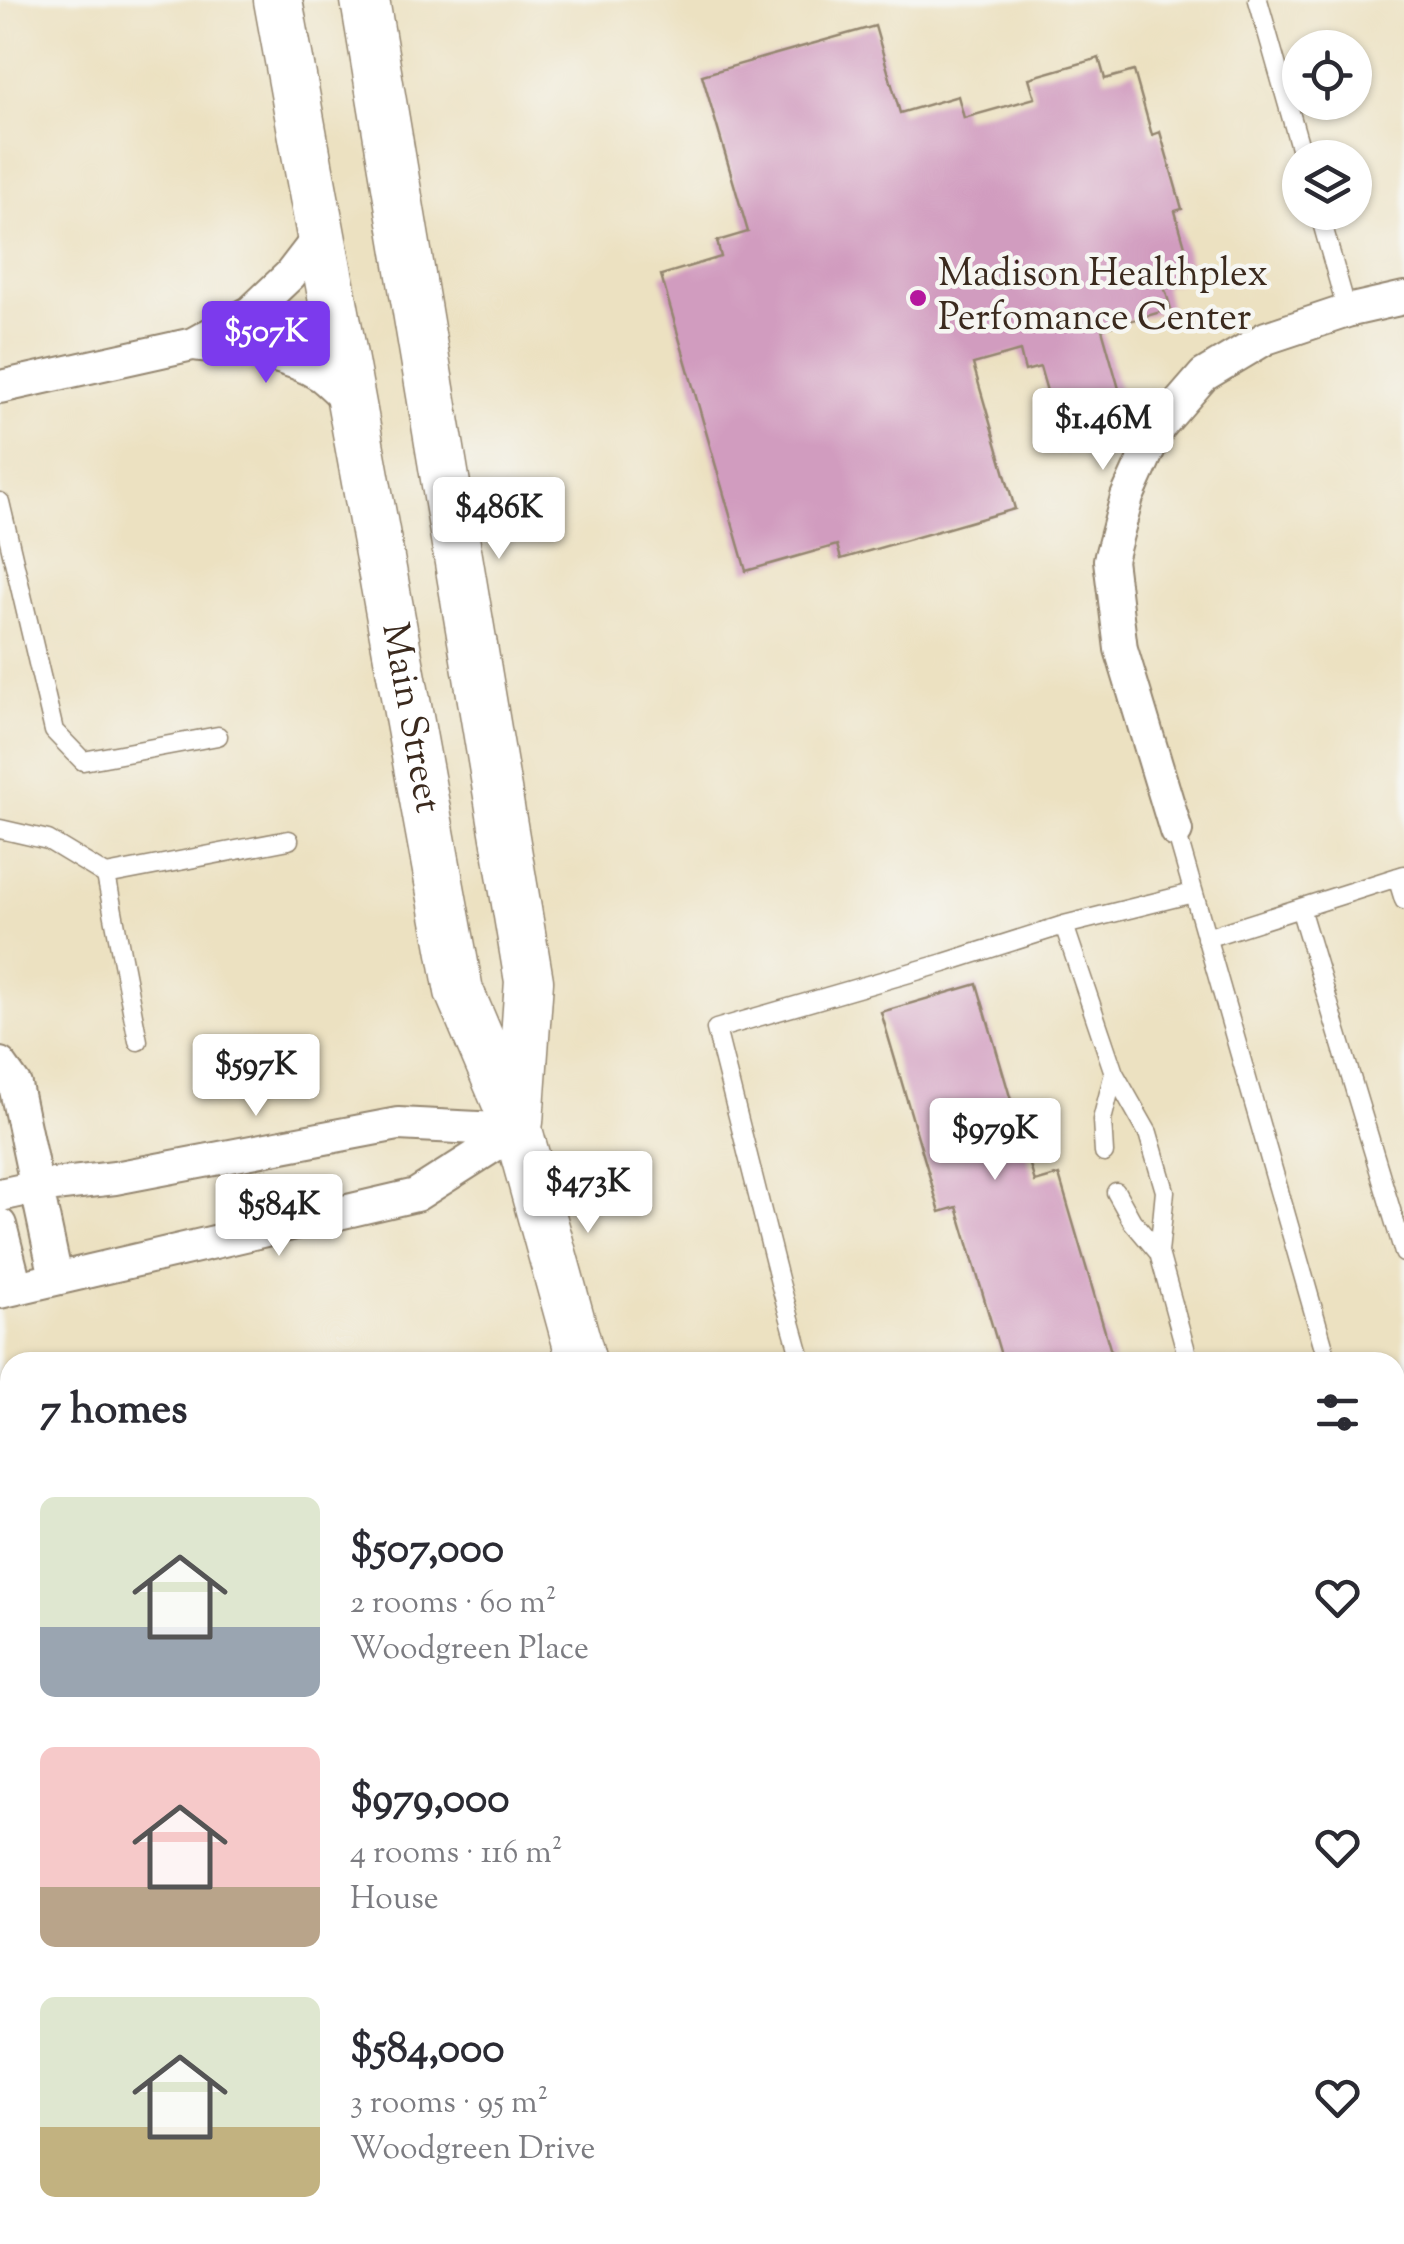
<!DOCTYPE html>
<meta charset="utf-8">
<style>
body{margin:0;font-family:"Sorts Mill Goudy",serif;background:#f2f2f3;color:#2b2b33;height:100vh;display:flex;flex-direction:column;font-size:38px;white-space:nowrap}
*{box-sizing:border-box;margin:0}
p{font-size:32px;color:#7c7c81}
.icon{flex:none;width:55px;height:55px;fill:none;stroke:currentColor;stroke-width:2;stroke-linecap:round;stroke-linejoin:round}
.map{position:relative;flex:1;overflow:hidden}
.panel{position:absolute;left:0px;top:1352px;width:1405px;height:892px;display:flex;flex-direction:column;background:#fff;border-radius:30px 30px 0 0;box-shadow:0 2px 8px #0004}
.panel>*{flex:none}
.controls{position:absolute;left:1282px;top:30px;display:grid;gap:20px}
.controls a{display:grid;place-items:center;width:90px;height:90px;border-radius:50%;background:#fff;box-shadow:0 2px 8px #0004;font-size:50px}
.price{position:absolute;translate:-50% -85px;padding:0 22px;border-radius:10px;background:#fff;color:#222;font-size:32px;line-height:65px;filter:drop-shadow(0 2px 5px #0008)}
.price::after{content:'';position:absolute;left:50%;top:60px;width:30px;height:22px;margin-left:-15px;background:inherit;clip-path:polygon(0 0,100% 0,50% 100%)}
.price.on{background:#7c3aed;color:#fff}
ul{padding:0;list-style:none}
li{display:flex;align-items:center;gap:30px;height:250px;padding:0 40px}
li span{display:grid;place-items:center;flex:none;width:280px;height:200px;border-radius:15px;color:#555}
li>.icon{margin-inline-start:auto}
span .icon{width:120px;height:120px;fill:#fffc;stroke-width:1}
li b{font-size:42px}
h2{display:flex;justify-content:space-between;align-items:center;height:120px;padding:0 40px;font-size:42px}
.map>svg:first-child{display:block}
.building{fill:#d19cbf}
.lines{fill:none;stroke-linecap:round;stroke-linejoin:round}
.lane-casing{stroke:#948670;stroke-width:21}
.street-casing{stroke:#948670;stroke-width:36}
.secondary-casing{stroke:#948670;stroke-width:51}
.lane{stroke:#fff;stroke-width:18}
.street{stroke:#fff;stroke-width:32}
.secondary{stroke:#fff;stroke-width:48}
.poi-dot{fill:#b5179e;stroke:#f6f6f2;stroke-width:4}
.labels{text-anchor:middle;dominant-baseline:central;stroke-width:9;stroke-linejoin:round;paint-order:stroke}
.poi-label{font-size:38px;fill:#3b2a1e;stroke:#f6f6f2;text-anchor:start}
.street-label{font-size:38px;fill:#3b2a1e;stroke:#f6f6f2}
</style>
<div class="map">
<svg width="1404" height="2244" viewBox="0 0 1404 2244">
<rect width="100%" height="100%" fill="#f6f6f2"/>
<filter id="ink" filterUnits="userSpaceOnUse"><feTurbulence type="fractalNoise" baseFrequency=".01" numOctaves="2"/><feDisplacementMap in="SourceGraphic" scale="20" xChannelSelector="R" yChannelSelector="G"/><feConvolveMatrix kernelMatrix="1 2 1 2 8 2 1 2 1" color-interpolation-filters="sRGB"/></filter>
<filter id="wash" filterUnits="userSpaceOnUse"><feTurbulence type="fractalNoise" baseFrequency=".0048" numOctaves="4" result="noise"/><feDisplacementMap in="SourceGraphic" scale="40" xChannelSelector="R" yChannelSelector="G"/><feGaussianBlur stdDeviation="2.25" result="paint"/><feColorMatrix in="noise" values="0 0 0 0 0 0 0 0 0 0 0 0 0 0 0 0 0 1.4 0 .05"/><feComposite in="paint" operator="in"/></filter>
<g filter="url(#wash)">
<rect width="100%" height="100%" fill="#ece1c1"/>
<g id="blocks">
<path class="building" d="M 875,26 L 900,113 L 958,96 L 964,118 L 1035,98 L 1029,78 L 1099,58 L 1105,79 L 1134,71 L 1152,135 L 1160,132 L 1182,209 L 1175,211 L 1194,278 L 1164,286 L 1171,309 L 1102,329 L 1123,403 L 1056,422 L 1040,367 L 1025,371 L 1020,351 L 973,364 L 1015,509 L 841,559 L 837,545 L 746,571 L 661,275 L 721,257 L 717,241 L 748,232 L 702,75 Z
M 977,984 L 1035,1182 L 1059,1175 L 1114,1362 L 1003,1362 L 957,1207 L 940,1212 L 881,1012 Z"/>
</g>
</g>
<g filter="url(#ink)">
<use href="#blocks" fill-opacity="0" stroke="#948670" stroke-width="2.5"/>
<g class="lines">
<g class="lane-casing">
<path id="lane" d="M 1258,0 L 1303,158
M 1319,212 L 1347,311
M 0,502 L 54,731 L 83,761 L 218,736
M 0,829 L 48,840 L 106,875 L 289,840
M 1176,831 L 1328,1362
M 106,875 L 138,1041
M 1397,877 L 1404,900
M 1300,908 L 1404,1253
M 1064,925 L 1193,893
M 1206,938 L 1404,875
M 1104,1153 L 1102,1120 L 1114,1073
M 1116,1192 L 1132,1221 L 1159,1253
M 802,1362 L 780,1283 L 716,1029 L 944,963 L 1064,925 L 1114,1073 L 1148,1133 L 1165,1191 L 1159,1253 L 1189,1362
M 1395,1416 L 1404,1414
M 1395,1579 L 1404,1592"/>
</g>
<g class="street-casing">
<path id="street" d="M 193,344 C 237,349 284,351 322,376 C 332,384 342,394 351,403
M 0,387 L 193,344 L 251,312 L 290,275 L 320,236
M 1176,831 L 1121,649 L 1110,560 L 1127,497 L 1158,428 L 1204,375 L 1266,338 L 1347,311 L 1404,298
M 0,1064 L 15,1085 L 56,1278
M 0,1195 L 37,1187 L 115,1178 L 398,1124 L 518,1130
M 0,1225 L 16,1288
M 0,1292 L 416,1195 L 518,1130"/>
</g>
<g class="secondary-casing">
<g id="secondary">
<path id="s1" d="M 278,0 L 459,991 L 518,1130 L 582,1362"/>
<path d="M 365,0 L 529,981 L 519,1122"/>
<path d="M 1395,2021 L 1404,2016"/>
<path d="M 961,2235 L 966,2244"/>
<path d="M 833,2244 L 835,2235"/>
<path d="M 1050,2244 L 1063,2235"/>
<path d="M 1153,2244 L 1156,2235"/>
</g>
</g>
<use href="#lane" class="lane"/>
<use href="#street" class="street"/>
<use href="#secondary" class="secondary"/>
</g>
</g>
<circle class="poi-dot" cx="918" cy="298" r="10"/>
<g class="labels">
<g class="poi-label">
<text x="938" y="276">Madison Healthplex<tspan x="938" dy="44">Perfomance Center</tspan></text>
</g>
<g class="street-label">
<text stroke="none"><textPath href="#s1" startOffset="730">Main Street</textPath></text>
</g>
</g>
</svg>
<div class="controls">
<a><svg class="icon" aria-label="locate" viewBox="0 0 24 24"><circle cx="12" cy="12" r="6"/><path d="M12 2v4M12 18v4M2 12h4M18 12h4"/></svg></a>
<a><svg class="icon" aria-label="layers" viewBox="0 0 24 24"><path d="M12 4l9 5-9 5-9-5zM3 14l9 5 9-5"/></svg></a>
</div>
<b class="price on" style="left:266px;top:386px">$507K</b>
<b class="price" style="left:1103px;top:473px">$1.46M</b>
<b class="price" style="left:499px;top:562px">$486K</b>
<b class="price" style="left:256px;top:1119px">$597K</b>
<b class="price" style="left:995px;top:1183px">$979K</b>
<b class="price" style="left:588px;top:1236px">$473K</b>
<b class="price" style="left:279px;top:1259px">$584K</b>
<section class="panel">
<h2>7 homes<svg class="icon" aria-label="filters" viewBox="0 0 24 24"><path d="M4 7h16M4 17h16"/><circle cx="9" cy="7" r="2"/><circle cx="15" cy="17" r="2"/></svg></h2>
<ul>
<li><span style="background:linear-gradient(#dfe7d0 65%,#9aa5b1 0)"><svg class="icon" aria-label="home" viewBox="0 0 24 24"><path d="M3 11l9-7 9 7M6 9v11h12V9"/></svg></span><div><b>$507,000</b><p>2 rooms · 60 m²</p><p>Woodgreen Place</p></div><svg class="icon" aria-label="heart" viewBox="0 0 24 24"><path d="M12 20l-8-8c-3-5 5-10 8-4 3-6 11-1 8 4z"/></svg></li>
<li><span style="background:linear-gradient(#f6c9c9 70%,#b9a48a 0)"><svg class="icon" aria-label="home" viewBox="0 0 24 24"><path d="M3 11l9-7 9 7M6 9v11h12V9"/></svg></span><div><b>$979,000</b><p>4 rooms · 116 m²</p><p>House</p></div><svg class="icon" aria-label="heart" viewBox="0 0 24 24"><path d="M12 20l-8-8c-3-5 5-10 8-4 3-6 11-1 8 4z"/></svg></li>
<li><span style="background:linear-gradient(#dfe7d0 65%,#c2b280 0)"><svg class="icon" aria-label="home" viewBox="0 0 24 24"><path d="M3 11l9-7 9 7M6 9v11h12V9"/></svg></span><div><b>$584,000</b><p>3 rooms · 95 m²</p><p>Woodgreen Drive</p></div><svg class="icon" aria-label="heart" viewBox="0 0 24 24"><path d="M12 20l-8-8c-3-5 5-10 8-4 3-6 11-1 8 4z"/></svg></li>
</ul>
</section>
</div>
